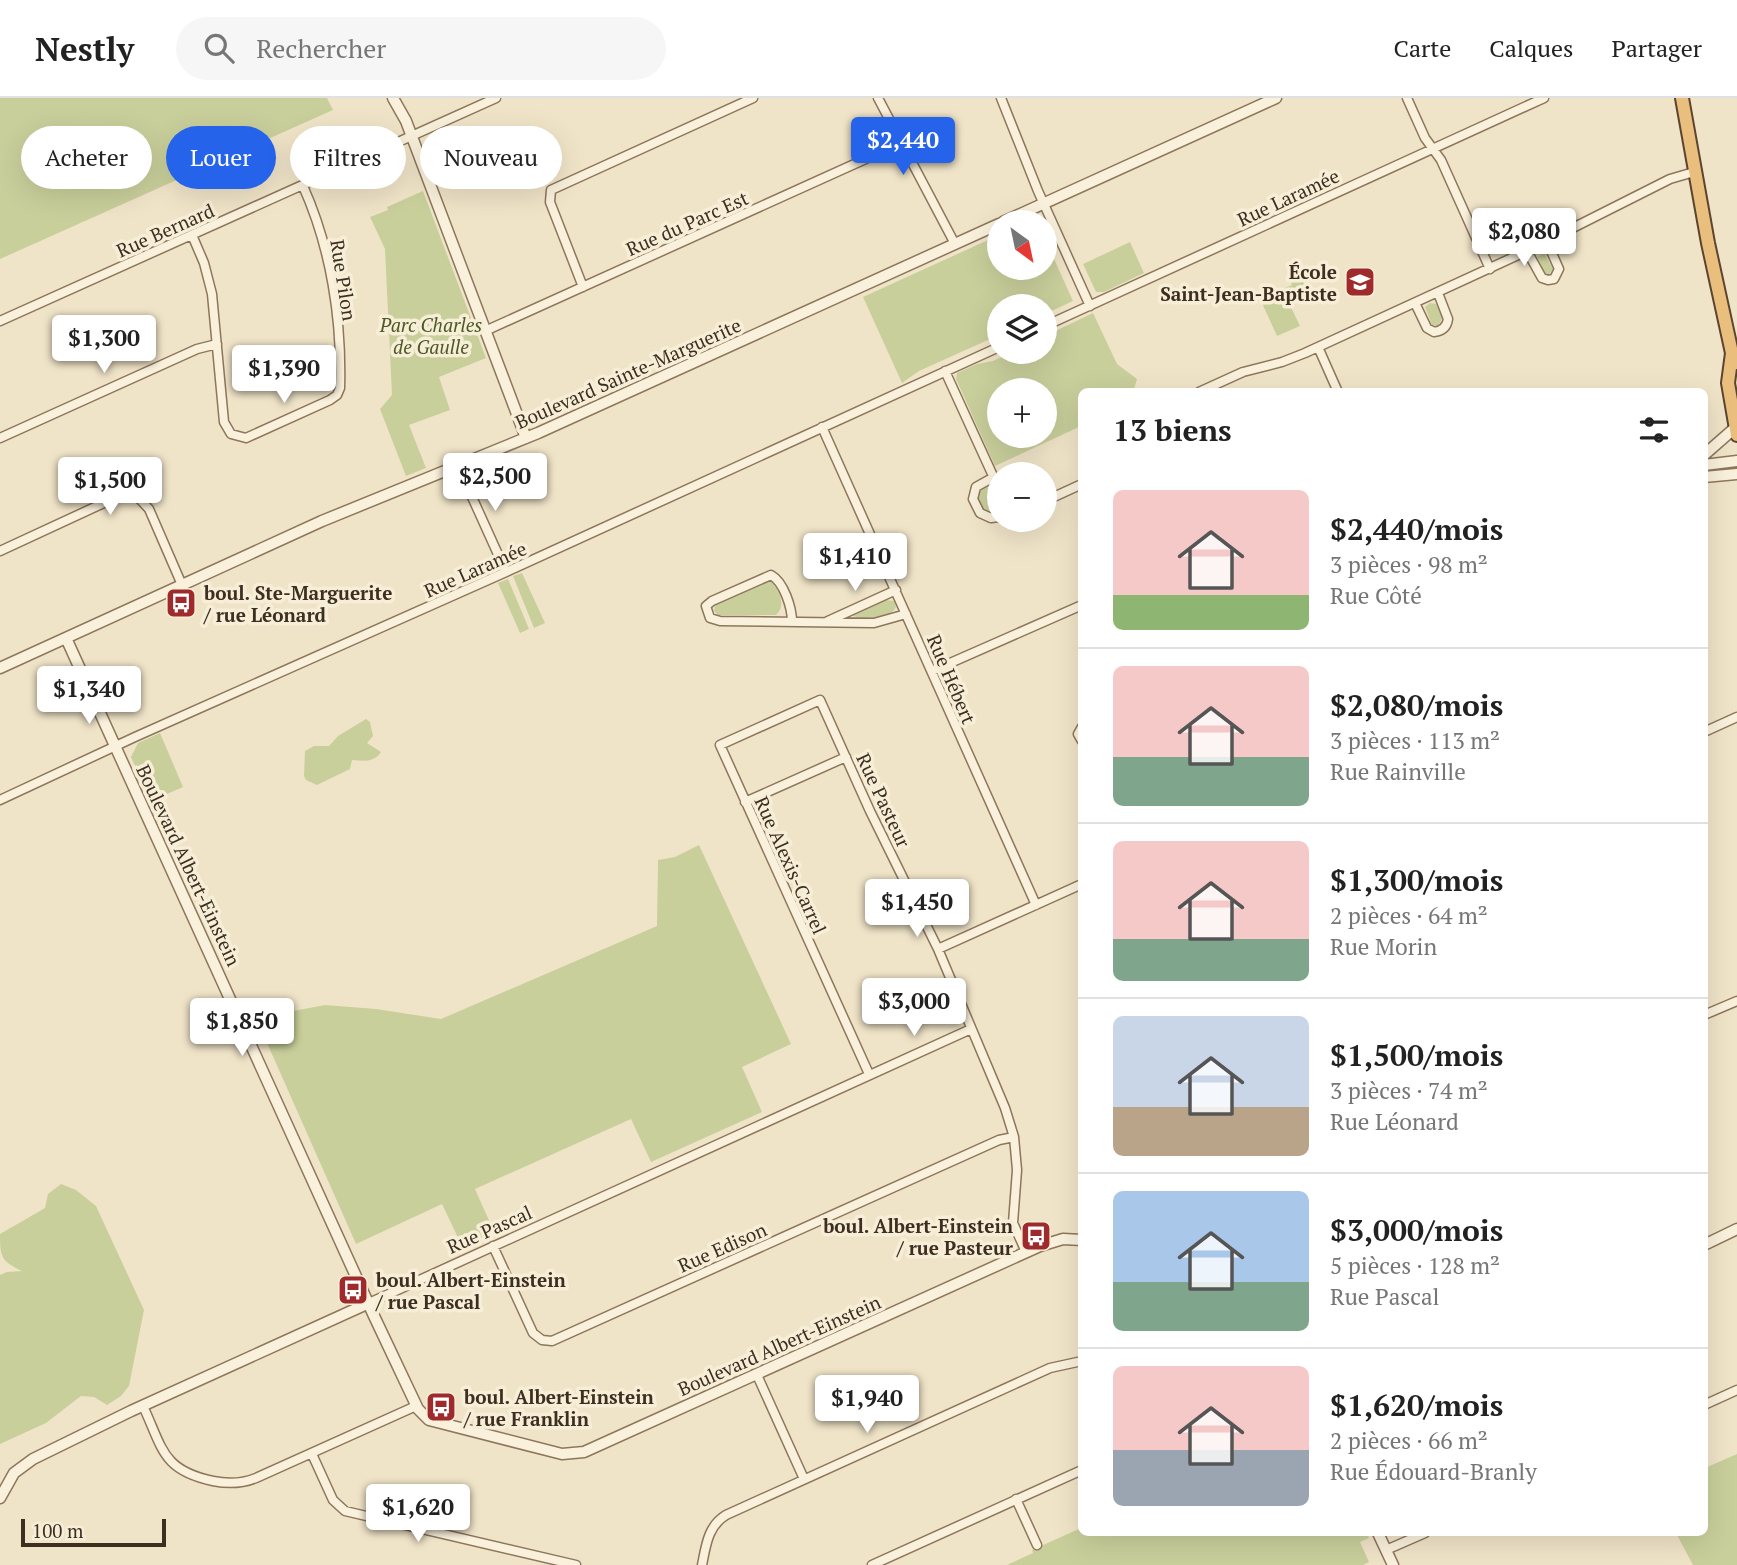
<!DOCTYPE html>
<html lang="fr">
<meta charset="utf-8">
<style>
body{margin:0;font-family:"PT Serif",serif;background:#f6f6f6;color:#222;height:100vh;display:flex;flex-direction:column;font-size:26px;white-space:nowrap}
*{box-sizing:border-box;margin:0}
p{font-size:23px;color:#767676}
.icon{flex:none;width:38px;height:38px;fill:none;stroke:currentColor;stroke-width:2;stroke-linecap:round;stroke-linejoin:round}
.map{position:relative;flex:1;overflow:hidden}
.side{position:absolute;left:1078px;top:290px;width:630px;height:1148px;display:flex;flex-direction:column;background:#fff;border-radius:10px;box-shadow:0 7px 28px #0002}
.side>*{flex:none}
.banner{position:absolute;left:21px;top:28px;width:665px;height:63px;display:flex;gap:14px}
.needle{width:46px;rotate:147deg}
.buttons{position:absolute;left:987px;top:112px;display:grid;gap:14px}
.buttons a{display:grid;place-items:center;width:70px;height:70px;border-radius:50%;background:#fff;box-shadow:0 7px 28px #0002;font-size:35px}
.scale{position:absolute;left:21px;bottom:18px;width:145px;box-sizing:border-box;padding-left:7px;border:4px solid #3d2e20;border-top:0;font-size:19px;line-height:24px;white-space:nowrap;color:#3d2e20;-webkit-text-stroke:5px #f7eed8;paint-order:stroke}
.price{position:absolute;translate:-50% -60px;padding:0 16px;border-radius:7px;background:#fff;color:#222;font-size:23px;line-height:46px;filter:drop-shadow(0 2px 4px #0008)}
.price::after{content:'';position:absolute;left:50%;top:42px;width:21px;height:16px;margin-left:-10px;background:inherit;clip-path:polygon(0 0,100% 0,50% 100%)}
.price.on{background:#2563eb;color:#fff}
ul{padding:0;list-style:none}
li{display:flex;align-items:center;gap:21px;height:175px;padding:0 35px}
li+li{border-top:2px solid #e0e0e0}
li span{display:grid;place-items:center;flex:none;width:196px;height:140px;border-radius:10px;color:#555}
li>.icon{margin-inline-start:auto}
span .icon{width:84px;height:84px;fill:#fffc;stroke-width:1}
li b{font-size:30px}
h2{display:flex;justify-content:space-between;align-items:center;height:84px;padding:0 35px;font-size:30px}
.chip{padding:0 24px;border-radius:32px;background:#fff;box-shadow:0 7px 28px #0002;font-size:24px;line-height:63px}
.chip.on{background:#2563eb;color:#fff}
header{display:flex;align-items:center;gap:42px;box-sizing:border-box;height:98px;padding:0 35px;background:#fff;border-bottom:2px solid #e0e0e0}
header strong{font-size:33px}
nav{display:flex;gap:38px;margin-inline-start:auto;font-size:24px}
.search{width:490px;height:63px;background:#f6f6f6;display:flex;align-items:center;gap:18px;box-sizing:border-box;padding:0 24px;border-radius:38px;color:#767676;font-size:26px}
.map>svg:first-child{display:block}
.green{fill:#c9cf9b;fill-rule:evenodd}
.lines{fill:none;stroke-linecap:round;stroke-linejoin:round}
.minor-casing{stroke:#8d765c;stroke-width:11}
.tertiary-casing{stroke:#8d765c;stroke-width:13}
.trunk-casing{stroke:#5b4430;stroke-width:16}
.minor{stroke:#faf1dc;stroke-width:8}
.tertiary{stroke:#faf1dc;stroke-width:10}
.trunk{stroke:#eabe7c;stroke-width:12}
.labels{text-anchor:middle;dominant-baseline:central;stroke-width:7;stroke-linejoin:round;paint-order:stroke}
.street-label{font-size:19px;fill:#3d2e20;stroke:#f7eed8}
.poi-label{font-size:19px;font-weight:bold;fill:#3d2e20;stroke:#f7eed8;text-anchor:start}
.park-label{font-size:19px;font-style:italic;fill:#4d5a26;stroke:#f7eed8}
</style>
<header>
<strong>Nestly</strong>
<div class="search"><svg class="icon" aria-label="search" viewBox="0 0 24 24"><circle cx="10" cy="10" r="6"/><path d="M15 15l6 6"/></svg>Rechercher</div>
<nav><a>Carte</a><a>Calques</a><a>Partager</a></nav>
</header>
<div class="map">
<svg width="1737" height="1467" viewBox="0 0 1737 1467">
<rect width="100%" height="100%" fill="#f0e4c8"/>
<path class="green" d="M 0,0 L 327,0 L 333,12 L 0,161 Z
M 423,93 L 486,260 L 439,279 L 450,312 L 409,327 L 426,370 L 406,378 L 380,311 L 392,297 L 385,151 L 370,119 L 388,112 L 387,109 Z
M 999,137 L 999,170 L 1045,170 L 1045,141 L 1073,203 L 1045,216 L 1045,208 L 999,208 L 999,237 L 919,273 L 902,285 L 863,199 Z
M 1130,144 L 1144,175 L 1104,194 L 1096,194 L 1083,166 Z
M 1544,155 L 1553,171 L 1549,177 L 1544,174 L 1537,159 Z
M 1301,179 L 1310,198 L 1290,207 L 1300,228 L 1277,238 L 1261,203 L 1283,193 L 1283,191 L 1292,187 L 1291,184 Z
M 1430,205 L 1436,206 L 1443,219 L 1438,228 L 1432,227 L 1425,209 Z
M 1093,215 L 1117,266 L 1137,281 L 1133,294 L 1082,294 L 1081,328 L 995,368 L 956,281 L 957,275 L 977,266 L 993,263 L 1013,254 L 1045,254 L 1045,238 ZM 999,292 L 1045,292 L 1045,338 L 999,338 Z
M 987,389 C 994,393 1000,405 997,413 C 984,419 975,406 979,394 Z
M 522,475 L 545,525 L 534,530 L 513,478 Z
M 508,481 L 529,531 L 520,535 L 498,485 Z
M 770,482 C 779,492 787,507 776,517 L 718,517 L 714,513 L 715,507 Z
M 886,502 L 894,503 L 896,509 C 889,523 864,521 852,518 Z
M 366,621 L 370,624 L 373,638 L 367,645 L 381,654 C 374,665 363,663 352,662 L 350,671 L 317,687 L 306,682 L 304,678 L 305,653 L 314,648 L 329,648 L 338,638 Z
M 160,635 L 183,689 L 151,703 L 131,659 L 138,645 Z
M 699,747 L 791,946 L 742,969 L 762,1014 L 651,1064 L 631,1021 L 475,1091 L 495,1136 L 463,1150 L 442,1106 L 356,1146 L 256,920 L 325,907 L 376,911 L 441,921 L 657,828 L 658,762 L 675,759 Z
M 61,1086 L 76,1092 L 96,1108 L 144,1212 L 129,1288 L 121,1298 L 107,1307 L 94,1299 L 81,1298 L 46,1325 L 0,1346 L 0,1177 L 7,1174 L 22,1173 C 1,1163 0,1159 0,1136 L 45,1110 L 48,1096 Z
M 1737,1356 L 1737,1467 L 1693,1467 L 1676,1435 L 1704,1435 L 1705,1370 Z
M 1081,1430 L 1082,1435 L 1367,1435 L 1369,1440 L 1360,1444 L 1369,1464 L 1363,1467 L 1007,1467 L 1033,1455 L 1032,1452 Z"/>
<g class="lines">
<g class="minor-casing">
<path id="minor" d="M 878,0 L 955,146
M 1001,0 L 1038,93 L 1090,208
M 1407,0 L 1425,40 L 1441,62 L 1490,171
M 192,137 L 204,165 L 212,196 L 224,324 L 231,336 L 246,340 L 330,302 L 337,297 L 340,290 C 342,222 331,150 303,88
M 1527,153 L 1542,180 L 1548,182 L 1554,181 L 1559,171 L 1547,144
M 583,189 L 550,104 L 551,92 L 753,0
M 1415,205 L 1427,230 L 1434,234 C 1442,233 1447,229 1448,221 L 1438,195
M 0,223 L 496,0
M 1045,228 L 1544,0
M 485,233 L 901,45
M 1318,249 L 1338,294
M 945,273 L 999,391
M 1199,294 L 1243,274 L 1282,264 L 1305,255 L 1527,153 L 1670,81 L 1694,74
M 822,329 L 1036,807
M 0,340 L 197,251 L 217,246
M 458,368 L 506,474
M 994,379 L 976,389 L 973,401 L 980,415 L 991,420 L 999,419
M 1045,403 L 1082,386
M 0,453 L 121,397 L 135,396 L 149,411 L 182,487
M 828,523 L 896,492
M 792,524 C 792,510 784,484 771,477 L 712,503 L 706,508 L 710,520 L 720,523 L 874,525 L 906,516
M 932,573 L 1082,507
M 1082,629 L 1078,636 L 1082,643
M 1704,634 L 1737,619
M 0,702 L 135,639 L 506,474 L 999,249
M 745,704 L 846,659
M 938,851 L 1082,786
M 1704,917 L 1737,903
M 869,976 L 720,647 L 820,602 L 870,713 L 938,851 L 1005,1010 L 1014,1039 L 1017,1072 L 1013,1125 L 1026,1154
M 493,1148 L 533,1235 L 542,1242 L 552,1243 L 999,1042 L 1014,1039
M 369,1205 L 971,931
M 757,1277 L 804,1381
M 1704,1307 L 1737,1292
M 143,1308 C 163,1351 162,1372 213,1383 C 228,1386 241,1386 256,1380 L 416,1308
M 312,1356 L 333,1402 L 345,1413 L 576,1467
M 1016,1401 L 1037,1447
M 1386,1452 L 1425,1435
M 702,1467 C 706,1447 708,1428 726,1417 L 1050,1270 L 1082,1263
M 872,1467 L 1082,1372"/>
</g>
<g class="tertiary-casing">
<path id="tertiary" d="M 393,0 L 406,23 L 526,340
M 1003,124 L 1276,0
M 1704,357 L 1736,329
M 1704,367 L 1737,363
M 1704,379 L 1737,376
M 66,540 L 374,1218 L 418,1311 L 429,1322 L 562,1356 L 584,1354 L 1040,1148 L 1063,1141 L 1082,1142
M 0,570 L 322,423 L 538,335 L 999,126
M 1704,1147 L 1737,1131
M 0,1400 L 14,1375 L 33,1361 L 131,1313 L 369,1205
M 1378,1435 L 1393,1467"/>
</g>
<g class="trunk-casing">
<path id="trunk" d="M 1682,0 L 1708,145 L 1732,255 L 1737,265
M 1732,255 L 1728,285 L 1737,337"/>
</g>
<use href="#minor" class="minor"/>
<use href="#tertiary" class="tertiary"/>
<use href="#trunk" class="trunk"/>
</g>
<defs>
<g id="school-square" transform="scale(1.575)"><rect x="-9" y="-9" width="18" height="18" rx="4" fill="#9e2a2b" stroke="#f7eed8"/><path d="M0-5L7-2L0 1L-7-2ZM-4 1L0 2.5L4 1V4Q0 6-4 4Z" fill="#fff"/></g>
<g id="bus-square" transform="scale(1.575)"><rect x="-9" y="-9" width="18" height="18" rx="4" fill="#9e2a2b" stroke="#f7eed8"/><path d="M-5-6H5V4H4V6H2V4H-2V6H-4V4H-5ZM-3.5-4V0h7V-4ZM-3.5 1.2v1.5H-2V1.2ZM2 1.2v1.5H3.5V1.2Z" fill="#fff"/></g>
</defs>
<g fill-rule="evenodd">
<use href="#school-square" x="1360" y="184"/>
<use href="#bus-square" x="181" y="505"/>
<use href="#bus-square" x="1036" y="1138"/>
<use href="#bus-square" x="353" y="1192"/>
<use href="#bus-square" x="441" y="1309"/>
</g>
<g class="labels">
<g class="street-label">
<text transform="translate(1288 99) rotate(-25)">Rue Laramée</text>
<text transform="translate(687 125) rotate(-24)">Rue du Parc Est</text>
<text transform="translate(165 132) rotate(-24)">Rue Bernard</text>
<text transform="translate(344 182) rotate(81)">Rue Pilon</text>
<text transform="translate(628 275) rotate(-24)">Boulevard Sainte-Marguerite</text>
<text transform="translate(475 471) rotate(-24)">Rue Laramée</text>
<text transform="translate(952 581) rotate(67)">Rue Hébert</text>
<text transform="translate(884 702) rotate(65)">Rue Pasteur</text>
<text transform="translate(189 767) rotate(65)">Boulevard Albert-Einstein</text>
<text transform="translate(791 767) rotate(66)">Rue Alexis-Carrel</text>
<text transform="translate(489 1131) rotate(-24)">Rue Pascal</text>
<text transform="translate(722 1149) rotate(-24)">Rue Edison</text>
<text transform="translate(779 1247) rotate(-24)">Boulevard Albert-Einstein</text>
</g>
<g class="poi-label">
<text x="1337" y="173" text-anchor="end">École<tspan x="1337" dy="22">Saint-Jean-Baptiste</tspan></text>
<text x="204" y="494">boul. Ste-Marguerite<tspan x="204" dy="22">/ rue Léonard</tspan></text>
<text x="1013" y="1127" text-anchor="end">boul. Albert-Einstein<tspan x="1013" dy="22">/ rue Pasteur</tspan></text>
<text x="376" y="1181">boul. Albert-Einstein<tspan x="376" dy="22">/ rue Pascal</tspan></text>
<text x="464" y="1298">boul. Albert-Einstein<tspan x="464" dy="22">/ rue Franklin</tspan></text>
</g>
<g class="park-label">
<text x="431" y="226">Parc Charles<tspan x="431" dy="22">de Gaulle</tspan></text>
</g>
</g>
</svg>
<div class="buttons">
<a><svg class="needle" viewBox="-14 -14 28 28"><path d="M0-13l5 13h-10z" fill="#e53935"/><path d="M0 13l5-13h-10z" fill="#767676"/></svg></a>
<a><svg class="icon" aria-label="layers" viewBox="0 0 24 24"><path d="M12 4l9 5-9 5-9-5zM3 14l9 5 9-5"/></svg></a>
<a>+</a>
<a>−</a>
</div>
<div class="scale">100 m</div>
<b class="price on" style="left:903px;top:79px">$2,440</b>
<b class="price" style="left:1524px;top:170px">$2,080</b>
<b class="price" style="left:104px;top:277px">$1,300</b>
<b class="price" style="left:284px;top:307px">$1,390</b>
<b class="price" style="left:495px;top:415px">$2,500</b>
<b class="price" style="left:110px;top:419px">$1,500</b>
<b class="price" style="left:855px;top:495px">$1,410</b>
<b class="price" style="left:89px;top:628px">$1,340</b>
<b class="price" style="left:917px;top:841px">$1,450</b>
<b class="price" style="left:914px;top:940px">$3,000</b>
<b class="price" style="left:242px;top:960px">$1,850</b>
<b class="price" style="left:867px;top:1337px">$1,940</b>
<b class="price" style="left:418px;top:1446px">$1,620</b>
<div class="banner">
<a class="chip">Acheter</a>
<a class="chip on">Louer</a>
<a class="chip">Filtres</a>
<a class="chip">Nouveau</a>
</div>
<section class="side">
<h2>13 biens<svg class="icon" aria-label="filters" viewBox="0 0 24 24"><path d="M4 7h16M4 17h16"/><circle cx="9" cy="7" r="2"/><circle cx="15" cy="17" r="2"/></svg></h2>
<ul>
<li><span style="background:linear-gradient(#f6c9c9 75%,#8fb573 0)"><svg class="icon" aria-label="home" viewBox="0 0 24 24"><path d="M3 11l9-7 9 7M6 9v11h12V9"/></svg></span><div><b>$2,440/mois</b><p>3 pièces · 98 m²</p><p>Rue Côté</p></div></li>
<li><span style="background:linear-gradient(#f6c9c9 65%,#7fa58c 0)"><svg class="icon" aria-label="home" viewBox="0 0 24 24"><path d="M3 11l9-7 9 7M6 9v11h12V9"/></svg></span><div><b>$2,080/mois</b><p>3 pièces · 113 m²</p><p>Rue Rainville</p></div></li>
<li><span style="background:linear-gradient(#f6c9c9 70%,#7fa58c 0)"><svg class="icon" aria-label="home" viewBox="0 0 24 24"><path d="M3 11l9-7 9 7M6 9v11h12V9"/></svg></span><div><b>$1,300/mois</b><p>2 pièces · 64 m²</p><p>Rue Morin</p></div></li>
<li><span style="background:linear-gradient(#c9d6e8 65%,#b9a48a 0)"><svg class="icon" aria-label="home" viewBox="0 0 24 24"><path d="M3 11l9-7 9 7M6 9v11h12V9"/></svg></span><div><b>$1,500/mois</b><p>3 pièces · 74 m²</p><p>Rue Léonard</p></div></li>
<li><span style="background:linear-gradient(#a9c7e8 65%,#7fa58c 0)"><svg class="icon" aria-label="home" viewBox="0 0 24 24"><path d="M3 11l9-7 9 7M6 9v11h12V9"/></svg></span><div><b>$3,000/mois</b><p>5 pièces · 128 m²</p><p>Rue Pascal</p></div></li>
<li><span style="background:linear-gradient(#f6c9c9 60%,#9aa5b1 0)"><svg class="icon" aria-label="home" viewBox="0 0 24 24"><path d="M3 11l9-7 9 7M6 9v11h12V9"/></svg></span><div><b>$1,620/mois</b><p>2 pièces · 66 m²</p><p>Rue Édouard-Branly</p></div></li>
</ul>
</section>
</div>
